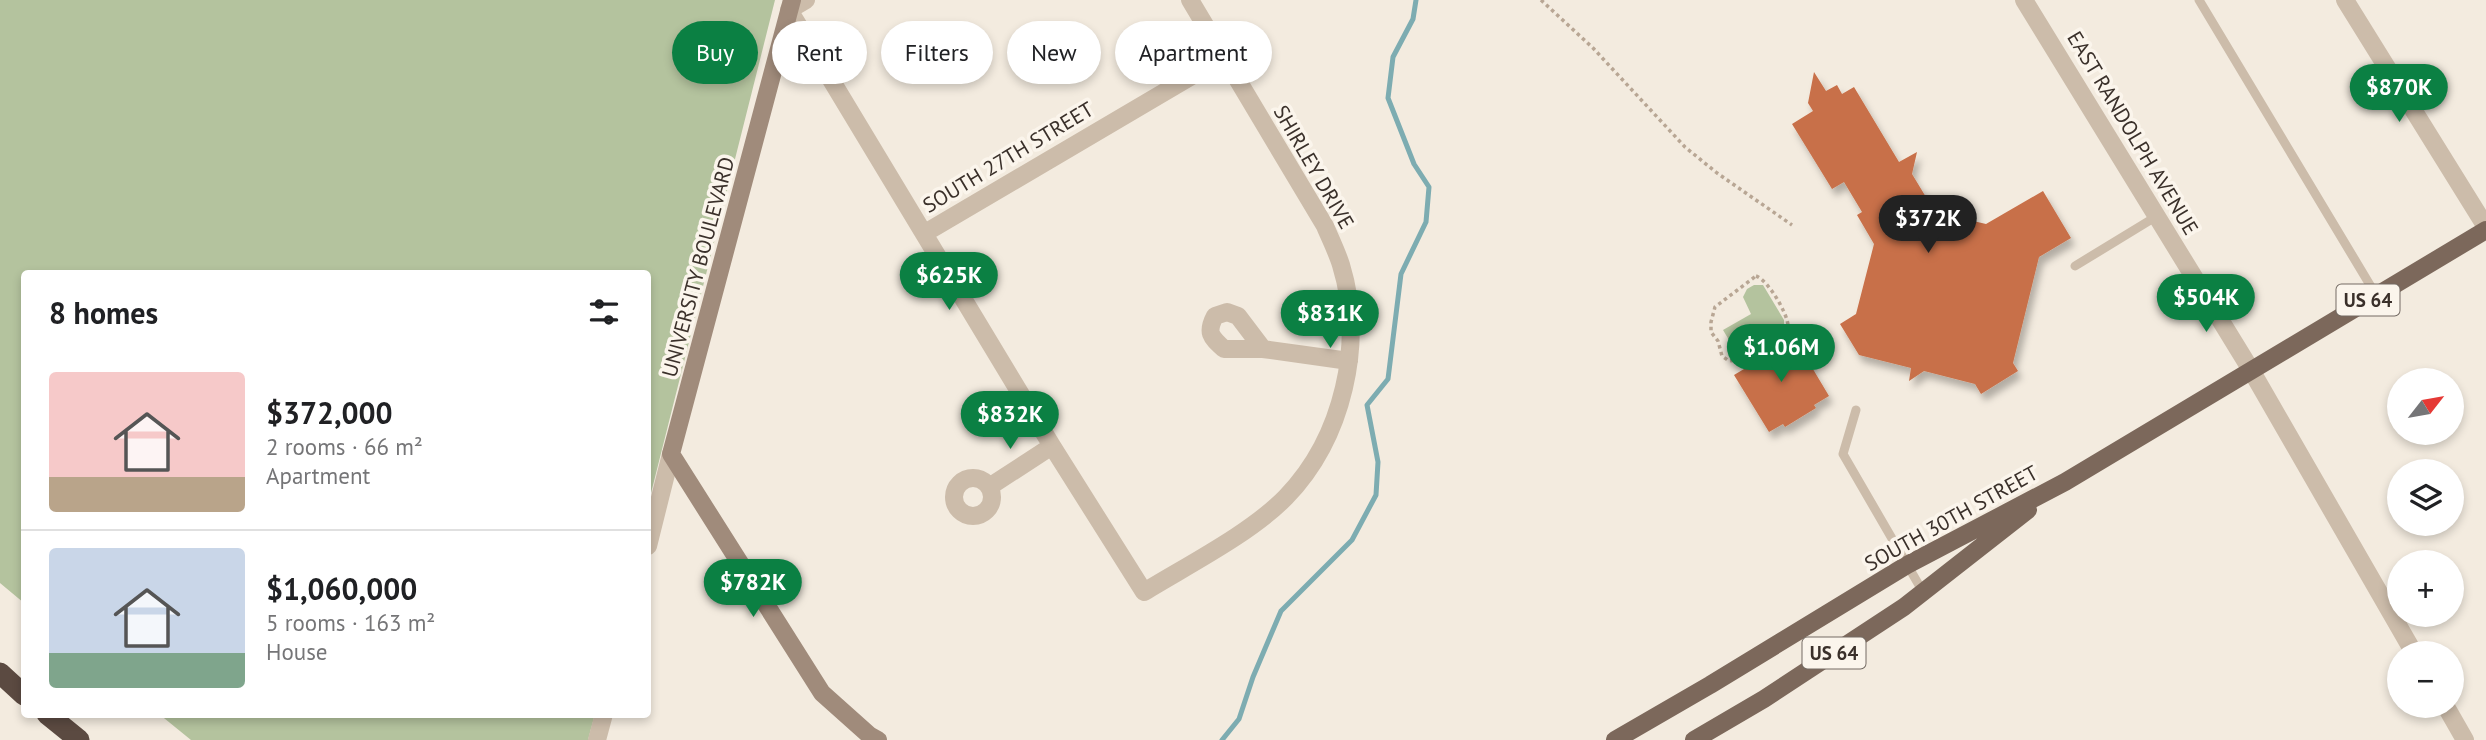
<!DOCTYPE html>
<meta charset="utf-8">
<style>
body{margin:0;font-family:"PT Sans",sans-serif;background:#f6f6f6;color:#202124;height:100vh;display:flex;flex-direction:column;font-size:26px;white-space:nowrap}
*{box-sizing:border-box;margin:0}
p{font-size:23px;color:#757577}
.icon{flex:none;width:38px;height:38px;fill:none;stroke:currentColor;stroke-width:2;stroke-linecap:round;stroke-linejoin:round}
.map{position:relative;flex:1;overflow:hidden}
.panel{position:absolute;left:21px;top:270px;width:630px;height:448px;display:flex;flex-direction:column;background:#fff;border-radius:7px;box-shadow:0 4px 10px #0003}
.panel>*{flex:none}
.top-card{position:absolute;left:672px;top:21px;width:665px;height:63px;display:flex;gap:14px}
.needle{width:46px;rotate:59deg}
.buttons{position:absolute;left:2387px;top:368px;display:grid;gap:14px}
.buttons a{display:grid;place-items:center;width:77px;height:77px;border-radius:50%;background:#fff;box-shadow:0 4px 10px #0003;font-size:35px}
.price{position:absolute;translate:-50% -60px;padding:0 16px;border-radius:24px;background:#0b8043;color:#fff;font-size:23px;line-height:46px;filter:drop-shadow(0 2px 4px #0008)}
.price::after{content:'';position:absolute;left:50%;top:42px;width:21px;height:16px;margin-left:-10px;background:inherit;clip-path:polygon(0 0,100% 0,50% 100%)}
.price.selected{background:#222;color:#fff}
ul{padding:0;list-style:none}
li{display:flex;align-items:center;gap:21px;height:175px;padding:0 28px}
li+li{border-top:2px solid #e0e0e0}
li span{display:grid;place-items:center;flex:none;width:196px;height:140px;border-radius:7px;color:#555}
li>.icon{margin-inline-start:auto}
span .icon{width:84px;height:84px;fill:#fffc;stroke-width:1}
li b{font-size:30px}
h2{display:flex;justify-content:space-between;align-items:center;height:84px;padding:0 28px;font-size:30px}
.pill{padding:0 24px;border-radius:32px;background:#fff;box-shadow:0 4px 10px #0003;font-size:24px;line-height:63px}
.pill.selected{background:#0b8043;color:#fff}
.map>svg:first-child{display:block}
.green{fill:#b4c39e}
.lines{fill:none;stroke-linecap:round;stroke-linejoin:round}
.stream{stroke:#7dacb1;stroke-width:5}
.building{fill:#c86f48;filter:url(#shadow)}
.path{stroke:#b8a694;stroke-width:3.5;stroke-dasharray:3.5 3.5;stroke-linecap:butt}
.lane{stroke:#ccbcaa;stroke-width:9}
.street{stroke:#ccbcaa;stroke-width:18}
.secondary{stroke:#a08b7b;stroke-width:18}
.primary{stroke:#7c685b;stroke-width:18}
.highway{stroke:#5b4a41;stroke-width:21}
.labels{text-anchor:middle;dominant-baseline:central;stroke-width:7;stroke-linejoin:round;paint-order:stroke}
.shield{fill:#fbf5ec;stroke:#746b64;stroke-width:2}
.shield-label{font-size:19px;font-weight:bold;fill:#3a302a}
.street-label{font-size:21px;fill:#3a302a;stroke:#fbf5ec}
</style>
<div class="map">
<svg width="2486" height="740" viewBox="0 0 2486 740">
<defs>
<filter id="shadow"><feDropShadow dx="4" dy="7" stdDeviation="3.5" flood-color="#0004"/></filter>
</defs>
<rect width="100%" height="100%" fill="#f3ebdf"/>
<path class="green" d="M 0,0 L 775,0 L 648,505 L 648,273 L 24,273 L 24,603 L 0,583 Z
M 1754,285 L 1763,285 L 1784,320 L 1784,327 L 1738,355 L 1723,330 L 1751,314 L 1743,297 L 1747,289 Z
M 159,714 L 595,714 L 588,740 L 191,740 Z"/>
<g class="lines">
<path class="stream" d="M 1222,740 L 1239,719 L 1253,677 L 1281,611 L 1352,540 L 1376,495 L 1378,462 L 1367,405 L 1388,379 L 1401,274 L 1426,222 L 1429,187 L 1414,164 L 1388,98 L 1393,57 L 1413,19 L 1416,0"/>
</g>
<path class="building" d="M 1814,72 L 1826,91 L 1837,85 L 1842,94 L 1854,87 L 1899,162 L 1917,152 L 1912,174 L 1935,212 L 1986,224 L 2043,191 L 2071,238 L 2039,257 L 2013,363 L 2018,371 L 1981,394 L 1975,384 L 1924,371 L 1909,381 L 1911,368 L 1859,355 L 1840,324 L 1856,314 L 1874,244 L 1857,215 L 1862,212 L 1844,182 L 1832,189 L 1792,124 L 1813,111 L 1808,103 Z
M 1795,339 L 1829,396 L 1814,405 L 1816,408 L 1785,427 L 1783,424 L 1769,432 L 1734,375 L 1749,366 L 1745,359 L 1777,340 L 1782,347 Z"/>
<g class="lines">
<path class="path" d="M 1541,0 L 1593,48 L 1685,147 L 1717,173 L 1792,225
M 1756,276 C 1768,280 1788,314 1788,326 L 1784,331 L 1737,360 L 1729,361 L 1722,356 L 1718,341 L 1711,332 L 1711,322 L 1715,307 Z"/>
<path class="lane" d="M 2199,0 L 2376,295
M 2075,266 L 2157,216
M 1856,410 L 1843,454 L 1923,592"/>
<path class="street" d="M 806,0 L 789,10 L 1052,446 L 1144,592 C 1188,565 1251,533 1286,497 C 1343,438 1365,343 1341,265 C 1337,252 1330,238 1325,226 L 1190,0
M 2024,0 L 2251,370 L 2414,653
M 2345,0 L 2486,227
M 925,233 L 1224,57
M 1263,349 L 1224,349 C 1211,337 1206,333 1215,316 L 1227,312 L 1238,316 L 1263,349 L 1349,361
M954 497a19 19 0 1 1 38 0a19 19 0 1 1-38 0Z
M 989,487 L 1052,446
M 648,546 L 671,454
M 2445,705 L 2465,740
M 597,740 L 604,714"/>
<path class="secondary" d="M 792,0 L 671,454 L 822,693 L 869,735 L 878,740"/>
<path class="primary" d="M 1615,740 L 1710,685 L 1907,565 L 2065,482 L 2486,230
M 1694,740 L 1764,699 L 1904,607 L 2028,510"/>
<path class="highway" d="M 0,673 L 24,695
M 47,714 L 79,740"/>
</g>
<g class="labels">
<g class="shield">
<rect x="2336.5" y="284.5" width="63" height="31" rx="5"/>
<rect x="1802.5" y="637.5" width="63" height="31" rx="5"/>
</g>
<g class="shield-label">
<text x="2368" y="300">US 64</text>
<text x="1834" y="653">US 64</text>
</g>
<g class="street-label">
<text transform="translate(2133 133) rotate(59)">EAST RANDOLPH AVENUE</text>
<text transform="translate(1008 157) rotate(-31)">SOUTH 27TH STREET</text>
<text transform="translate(1314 167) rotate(60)">SHIRLEY DRIVE</text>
<text transform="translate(698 267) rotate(-75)">UNIVERSITY BOULEVARD</text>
<text transform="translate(1951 518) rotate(-29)">SOUTH 30TH STREET</text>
</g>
</g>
</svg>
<div class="buttons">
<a><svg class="needle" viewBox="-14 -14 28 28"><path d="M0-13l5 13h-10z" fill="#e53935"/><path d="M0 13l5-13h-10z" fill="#757577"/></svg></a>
<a><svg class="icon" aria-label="layers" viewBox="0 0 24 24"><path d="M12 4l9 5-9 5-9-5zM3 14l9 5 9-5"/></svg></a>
<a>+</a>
<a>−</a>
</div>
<b class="price" style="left:2399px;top:124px">$870K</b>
<b class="price selected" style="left:1928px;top:255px">$372K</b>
<b class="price" style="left:949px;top:312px">$625K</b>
<b class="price" style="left:2206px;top:334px">$504K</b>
<b class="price" style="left:1330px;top:350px">$831K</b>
<b class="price" style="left:1781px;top:384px">$1.06M</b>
<b class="price" style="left:1010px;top:451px">$832K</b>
<b class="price" style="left:753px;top:619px">$782K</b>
<div class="top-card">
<a class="pill selected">Buy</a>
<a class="pill">Rent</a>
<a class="pill">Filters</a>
<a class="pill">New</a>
<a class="pill">Apartment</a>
</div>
<section class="panel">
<h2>8 homes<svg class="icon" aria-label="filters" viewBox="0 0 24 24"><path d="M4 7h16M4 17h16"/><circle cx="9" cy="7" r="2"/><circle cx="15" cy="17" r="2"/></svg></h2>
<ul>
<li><span style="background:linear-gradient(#f6c9c9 75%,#b9a48a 0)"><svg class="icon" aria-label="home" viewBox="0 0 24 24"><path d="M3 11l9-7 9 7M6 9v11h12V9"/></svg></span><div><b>$372,000</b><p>2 rooms · 66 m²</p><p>Apartment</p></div></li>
<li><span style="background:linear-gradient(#c9d6e8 75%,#7fa58c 0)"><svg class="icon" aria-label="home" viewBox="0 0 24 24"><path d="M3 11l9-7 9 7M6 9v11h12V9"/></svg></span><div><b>$1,060,000</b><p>5 rooms · 163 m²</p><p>House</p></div></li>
</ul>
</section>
</div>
